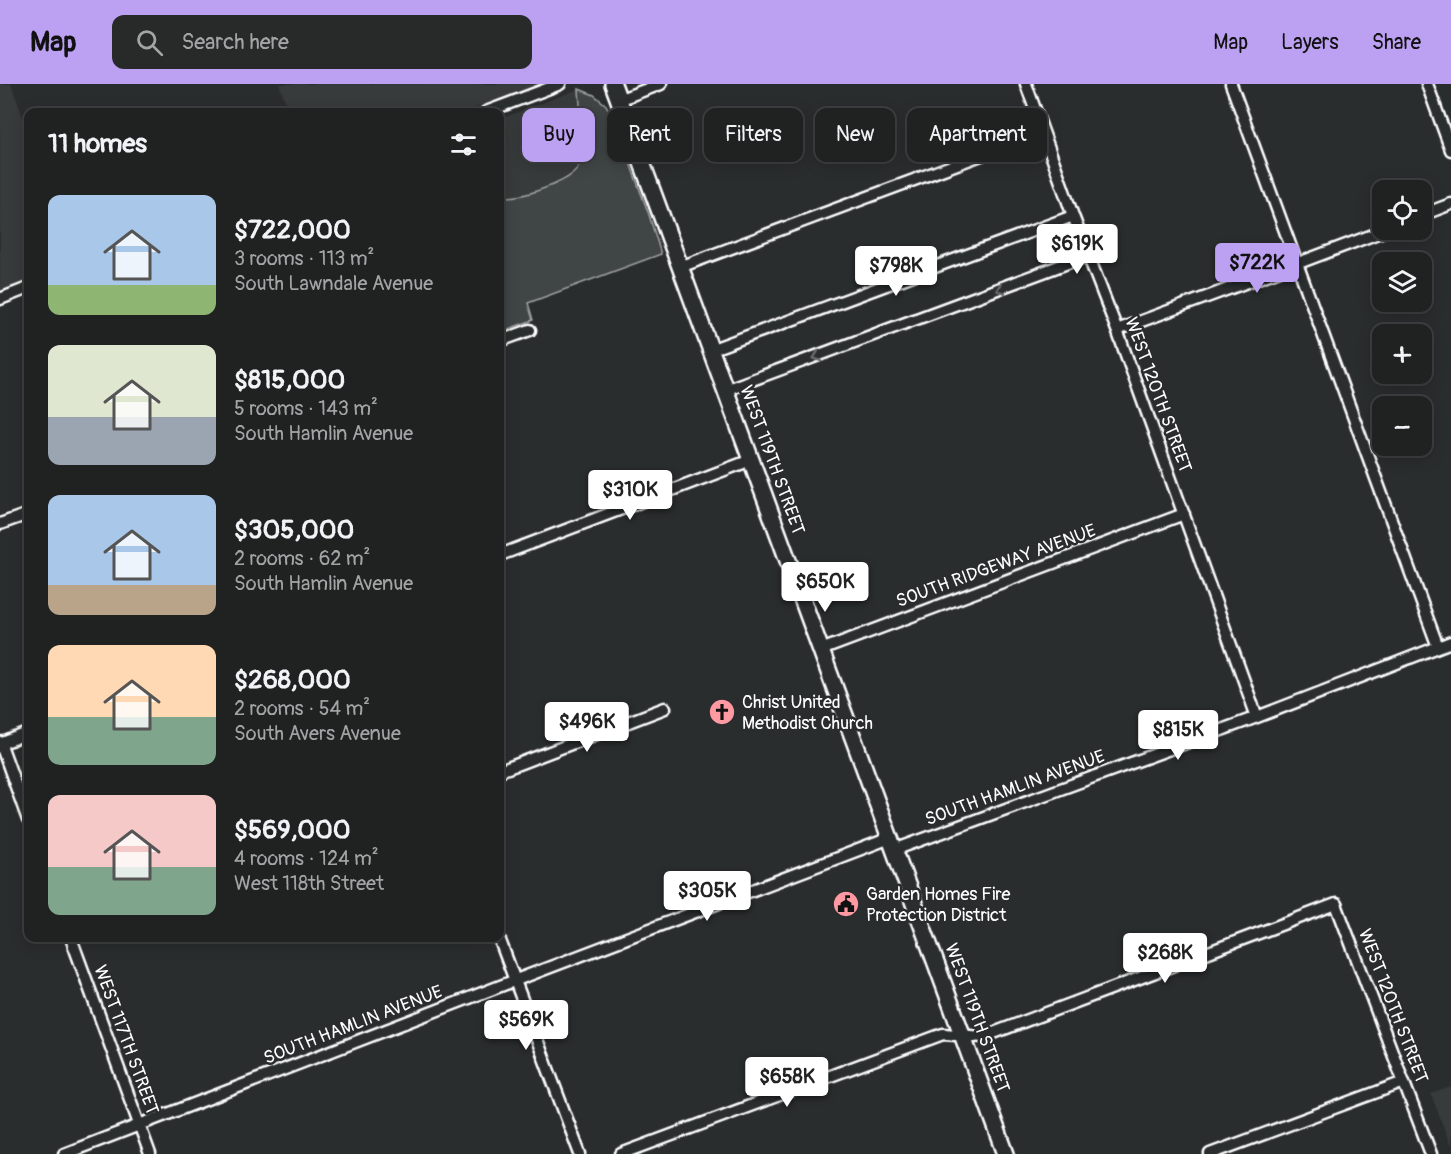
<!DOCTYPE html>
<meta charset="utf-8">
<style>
body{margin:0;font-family:Pangolin,sans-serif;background:#282a2a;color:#f1f3f6;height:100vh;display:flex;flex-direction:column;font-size:22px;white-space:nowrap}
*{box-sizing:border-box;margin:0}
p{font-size:20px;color:#a2a4a5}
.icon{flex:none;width:33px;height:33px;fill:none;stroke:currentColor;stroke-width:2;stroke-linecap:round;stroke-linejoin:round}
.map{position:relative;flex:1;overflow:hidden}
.sheet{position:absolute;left:24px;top:24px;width:480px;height:834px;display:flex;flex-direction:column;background:#202222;border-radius:12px;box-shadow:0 3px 15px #0003,0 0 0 2px #3d3f40}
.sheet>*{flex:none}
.top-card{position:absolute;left:522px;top:24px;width:570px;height:54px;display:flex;gap:12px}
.controls{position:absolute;left:1372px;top:96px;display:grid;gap:12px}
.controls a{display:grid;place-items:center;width:60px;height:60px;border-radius:12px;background:#202222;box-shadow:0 3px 15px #0003,0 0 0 2px #3d3f40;font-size:30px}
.price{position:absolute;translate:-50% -51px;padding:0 14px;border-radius:6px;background:#fff;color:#222;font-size:20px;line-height:39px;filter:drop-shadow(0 2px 3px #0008)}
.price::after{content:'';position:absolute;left:50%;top:36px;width:18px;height:14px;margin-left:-9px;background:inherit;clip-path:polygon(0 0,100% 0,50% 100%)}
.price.on{background:#bca0f2;color:#111}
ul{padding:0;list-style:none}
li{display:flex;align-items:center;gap:18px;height:150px;padding:0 24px}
li span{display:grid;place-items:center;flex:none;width:168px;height:120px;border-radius:12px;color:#555}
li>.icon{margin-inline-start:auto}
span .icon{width:72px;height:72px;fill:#fffc;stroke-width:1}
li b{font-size:26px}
h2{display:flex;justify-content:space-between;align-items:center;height:72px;padding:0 24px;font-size:26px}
.chip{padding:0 21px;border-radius:12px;background:#202222;box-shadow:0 3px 15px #0003,0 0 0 2px #3d3f40;font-size:21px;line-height:54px}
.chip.on{background:#bca0f2;color:#111}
header{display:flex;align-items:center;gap:36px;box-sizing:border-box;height:84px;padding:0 30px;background:#bca0f2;color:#111}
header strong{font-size:28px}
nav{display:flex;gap:33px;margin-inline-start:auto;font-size:21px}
.search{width:420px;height:54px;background:#282a2a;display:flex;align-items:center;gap:15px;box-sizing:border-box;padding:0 21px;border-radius:12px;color:#a2a4a5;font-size:22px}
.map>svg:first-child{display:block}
.built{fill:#373a3b}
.green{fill:#414445;stroke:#a0a2a2;stroke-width:1.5}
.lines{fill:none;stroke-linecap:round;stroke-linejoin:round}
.street-casing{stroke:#fff;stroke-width:15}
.secondary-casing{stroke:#fff;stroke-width:20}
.street{stroke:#2a2d2e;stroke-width:10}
.secondary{stroke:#2a2d2e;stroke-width:15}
.oneway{stroke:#6a6c6d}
.labels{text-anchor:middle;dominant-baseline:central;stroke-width:5;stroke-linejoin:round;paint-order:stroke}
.street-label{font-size:18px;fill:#fff;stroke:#2a2d2e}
.poi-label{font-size:18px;fill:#fff;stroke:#2a2d2e;text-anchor:start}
</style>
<header>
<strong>Map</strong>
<div class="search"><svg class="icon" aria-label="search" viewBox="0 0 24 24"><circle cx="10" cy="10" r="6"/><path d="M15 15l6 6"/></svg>Search here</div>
<nav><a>Map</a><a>Layers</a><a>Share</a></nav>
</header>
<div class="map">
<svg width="1451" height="1070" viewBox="0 0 1451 1070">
<rect width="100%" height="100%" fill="#2a2d2e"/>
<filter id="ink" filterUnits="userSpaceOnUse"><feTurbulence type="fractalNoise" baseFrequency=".0167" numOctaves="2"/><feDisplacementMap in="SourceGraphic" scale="12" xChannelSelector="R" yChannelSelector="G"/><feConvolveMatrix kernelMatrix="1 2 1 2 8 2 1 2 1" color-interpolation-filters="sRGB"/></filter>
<g filter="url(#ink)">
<path class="built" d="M 0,0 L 11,0 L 28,47 L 28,209 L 0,219 Z
M 279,0 L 539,0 L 465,28 L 289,28 Z
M 579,5 L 581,70 L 577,85 L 558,99 L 534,109 L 511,114 L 500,113 L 500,35 Z
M 1451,1003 L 1451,1063 L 1431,1010 Z"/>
<path class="green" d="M 579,5 L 594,11 L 606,21 L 615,38 L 649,131 L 661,170 L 528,219 L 533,236 L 500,248 L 500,113 C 515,114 530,110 545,104 C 554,101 572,93 577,85 C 584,74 580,21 579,5 Z"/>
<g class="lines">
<g class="street-casing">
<path id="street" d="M 1026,0 L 1073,132 L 1117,246 L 1257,633
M 1231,0 L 1438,563
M 1427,0 L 1451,66
M 618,16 L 661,0
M 486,28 L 560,0
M 1422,131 L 1451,120
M 680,183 L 1043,48
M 0,215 L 28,204
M 1117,246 L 1280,186 L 1386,146
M 500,257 L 530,246
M 710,266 L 1073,132
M 725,306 L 1089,171
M 0,440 L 28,430
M 500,471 L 751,376
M 821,566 L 1184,430
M 0,658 L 28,736
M 0,660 L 28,649
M 500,687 L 665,624
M 894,766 L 1257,633 L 1451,558
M 71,854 L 150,1070
M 499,854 L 580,1070
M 64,1070 L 503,901 L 890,754
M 621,1070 L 943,950 L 983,953 L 1336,820 L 1431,1070
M 1210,1070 L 1404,998"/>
</g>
<g class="secondary-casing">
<path id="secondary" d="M 613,0 L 1006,1070"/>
</g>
<use href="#street" class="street"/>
<use href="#secondary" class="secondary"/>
</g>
<defs><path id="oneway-chevron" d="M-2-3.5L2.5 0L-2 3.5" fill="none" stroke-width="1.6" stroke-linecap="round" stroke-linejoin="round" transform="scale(1.5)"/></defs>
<g class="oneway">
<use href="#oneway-chevron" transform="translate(1000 205) rotate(159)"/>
<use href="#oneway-chevron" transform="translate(817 273) rotate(159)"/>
</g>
</g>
<defs>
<g id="church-disc" transform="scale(1.35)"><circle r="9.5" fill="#ff9aa2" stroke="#2a2d2e"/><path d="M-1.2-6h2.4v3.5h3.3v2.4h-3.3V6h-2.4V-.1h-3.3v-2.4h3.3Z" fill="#111"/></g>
<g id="civic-disc" transform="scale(1.35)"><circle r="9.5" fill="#ff9aa2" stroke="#2a2d2e"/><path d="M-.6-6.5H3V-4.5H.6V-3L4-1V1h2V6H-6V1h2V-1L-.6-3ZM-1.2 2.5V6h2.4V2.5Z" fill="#111"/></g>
</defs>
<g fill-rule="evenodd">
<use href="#church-disc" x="722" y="628"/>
<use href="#civic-disc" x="846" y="820"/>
</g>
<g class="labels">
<g class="street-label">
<text transform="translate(1158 311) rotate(70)">WEST 120TH STREET</text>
<text transform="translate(772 376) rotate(70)">WEST 119TH STREET</text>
<text transform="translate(996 482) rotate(-20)">SOUTH RIDGEWAY AVENUE</text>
<text transform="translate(1015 704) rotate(-20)">SOUTH HAMLIN AVENUE</text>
<text transform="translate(1393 922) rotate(69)">WEST 120TH STREET</text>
<text transform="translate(977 934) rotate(70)">WEST 119TH STREET</text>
<text transform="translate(353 941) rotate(-21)">SOUTH HAMLIN AVENUE</text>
<text transform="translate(126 956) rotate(70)">WEST 117TH STREET</text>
</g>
<g class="poi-label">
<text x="742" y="618">Christ United<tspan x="742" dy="21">Methodist Church</tspan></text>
<text x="866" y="810">Garden Homes Fire<tspan x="866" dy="21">Protection District</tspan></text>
</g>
</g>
</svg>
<div class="controls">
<a><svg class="icon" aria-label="locate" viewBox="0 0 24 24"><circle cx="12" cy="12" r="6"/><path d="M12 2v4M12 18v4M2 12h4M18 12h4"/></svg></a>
<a><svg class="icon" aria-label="layers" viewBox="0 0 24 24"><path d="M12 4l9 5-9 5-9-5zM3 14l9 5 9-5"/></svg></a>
<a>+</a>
<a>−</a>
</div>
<b class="price" style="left:1077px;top:191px">$619K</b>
<b class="price on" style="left:1257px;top:210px">$722K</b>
<b class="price" style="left:896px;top:213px">$798K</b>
<b class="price" style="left:630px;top:437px">$310K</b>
<b class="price" style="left:825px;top:529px">$650K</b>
<b class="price" style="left:587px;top:669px">$496K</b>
<b class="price" style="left:1178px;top:677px">$815K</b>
<b class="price" style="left:707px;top:838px">$305K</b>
<b class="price" style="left:1165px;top:900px">$268K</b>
<b class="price" style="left:526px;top:967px">$569K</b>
<b class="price" style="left:787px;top:1024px">$658K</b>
<div class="top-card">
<a class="chip on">Buy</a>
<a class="chip">Rent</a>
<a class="chip">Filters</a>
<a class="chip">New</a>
<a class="chip">Apartment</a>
</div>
<section class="sheet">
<h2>11 homes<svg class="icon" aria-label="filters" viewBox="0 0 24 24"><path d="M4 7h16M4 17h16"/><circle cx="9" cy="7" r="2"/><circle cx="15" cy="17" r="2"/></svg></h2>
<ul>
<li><span style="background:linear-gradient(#a9c7e8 75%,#8fb573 0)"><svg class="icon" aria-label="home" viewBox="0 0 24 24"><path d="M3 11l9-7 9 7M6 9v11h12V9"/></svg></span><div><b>$722,000</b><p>3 rooms · 113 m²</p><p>South Lawndale Avenue</p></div></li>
<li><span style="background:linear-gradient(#dfe7d0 60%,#9aa5b1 0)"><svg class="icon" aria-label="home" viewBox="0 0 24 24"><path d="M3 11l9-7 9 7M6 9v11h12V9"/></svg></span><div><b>$815,000</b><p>5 rooms · 143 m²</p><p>South Hamlin Avenue</p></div></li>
<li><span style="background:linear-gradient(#a9c7e8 75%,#b9a48a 0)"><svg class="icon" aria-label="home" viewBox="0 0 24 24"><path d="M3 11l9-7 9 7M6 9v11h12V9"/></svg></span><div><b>$305,000</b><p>2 rooms · 62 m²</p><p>South Hamlin Avenue</p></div></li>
<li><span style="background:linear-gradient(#ffd9b3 60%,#7fa58c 0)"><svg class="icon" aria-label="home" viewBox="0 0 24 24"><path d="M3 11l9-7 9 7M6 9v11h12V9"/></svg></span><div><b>$268,000</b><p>2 rooms · 54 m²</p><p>South Avers Avenue</p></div></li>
<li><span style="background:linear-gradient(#f6c9c9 60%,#7fa58c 0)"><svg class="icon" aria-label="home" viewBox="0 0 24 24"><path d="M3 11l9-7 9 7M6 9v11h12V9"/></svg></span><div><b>$569,000</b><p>4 rooms · 124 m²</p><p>West 118th Street</p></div></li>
</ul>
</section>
</div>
